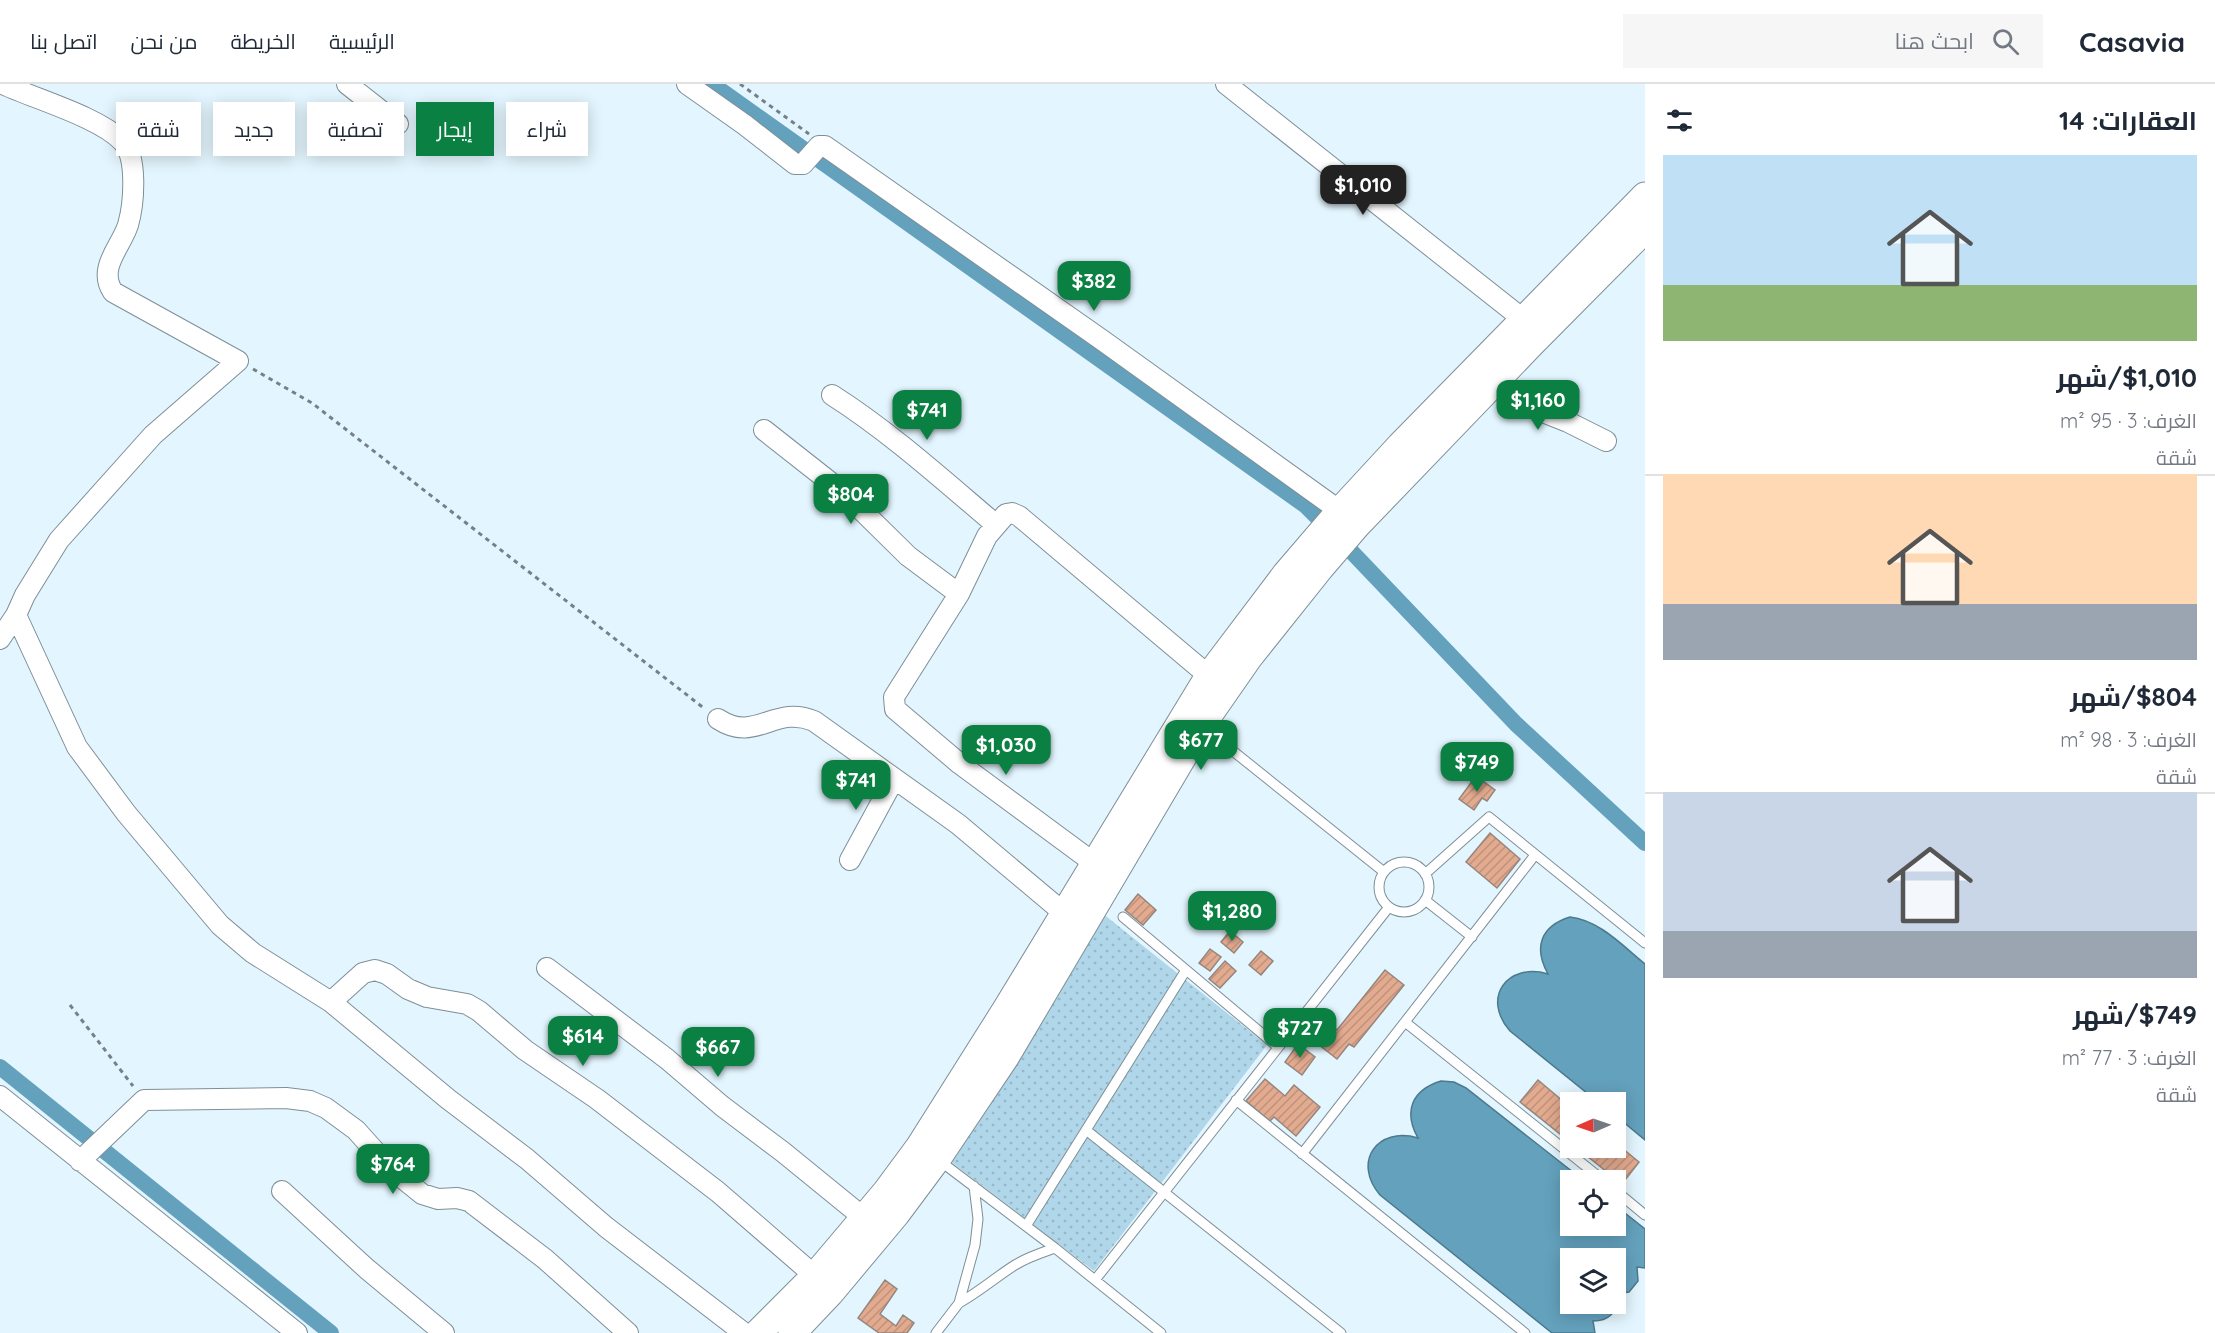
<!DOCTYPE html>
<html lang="ar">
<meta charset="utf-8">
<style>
body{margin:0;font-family:Quicksand,Cairo,sans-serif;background:#f6f6f7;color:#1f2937;direction:rtl;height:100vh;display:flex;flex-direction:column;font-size:22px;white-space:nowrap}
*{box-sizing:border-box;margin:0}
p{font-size:20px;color:#747a83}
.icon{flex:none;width:33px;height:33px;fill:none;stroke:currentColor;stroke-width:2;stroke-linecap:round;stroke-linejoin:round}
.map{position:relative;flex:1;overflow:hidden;direction:ltr}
.panel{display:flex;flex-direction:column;background:#fff;width:570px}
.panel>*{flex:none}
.banner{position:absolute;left:18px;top:18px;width:570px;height:54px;direction:rtl;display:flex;gap:12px}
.needle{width:39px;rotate:268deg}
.tools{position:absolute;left:1560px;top:1008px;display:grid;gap:12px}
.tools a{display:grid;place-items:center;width:66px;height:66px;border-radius:0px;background:#fff;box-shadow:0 3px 15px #0003;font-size:30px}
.price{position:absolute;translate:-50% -51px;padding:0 14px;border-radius:12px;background:#0b8043;color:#fff;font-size:20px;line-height:39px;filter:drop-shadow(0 2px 3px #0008)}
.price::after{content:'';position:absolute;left:50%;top:36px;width:18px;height:14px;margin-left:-9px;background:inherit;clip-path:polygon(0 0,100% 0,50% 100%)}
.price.on{background:#222;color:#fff}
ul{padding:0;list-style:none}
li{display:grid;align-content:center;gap:12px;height:318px;padding:0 18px}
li+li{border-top:2px solid #e0e1e3}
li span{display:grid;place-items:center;height:186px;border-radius:0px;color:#555}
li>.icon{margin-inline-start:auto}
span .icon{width:108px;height:108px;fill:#fffc;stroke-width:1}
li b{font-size:26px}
h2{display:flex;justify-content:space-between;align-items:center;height:72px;padding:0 18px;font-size:26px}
.tag{padding:0 21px;border-radius:0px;background:#fff;box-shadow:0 3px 15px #0003;font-size:21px;line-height:54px}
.tag.on{background:#0b8043;color:#fff}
header{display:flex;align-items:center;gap:36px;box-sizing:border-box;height:84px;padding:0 30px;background:#fff;border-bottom:2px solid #e0e1e3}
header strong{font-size:28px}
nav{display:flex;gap:33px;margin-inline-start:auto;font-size:21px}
.search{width:420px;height:54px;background:#f6f6f7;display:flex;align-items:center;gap:15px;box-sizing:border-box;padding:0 21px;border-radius:0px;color:#747a83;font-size:22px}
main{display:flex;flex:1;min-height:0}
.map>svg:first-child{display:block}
.garden{fill:url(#garden-dots)}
.water{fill:#64a1bd;stroke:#4c798d;stroke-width:1.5}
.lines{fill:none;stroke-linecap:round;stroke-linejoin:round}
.canal{stroke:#64a1bd;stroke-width:16}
.building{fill:url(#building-hatch);stroke:#96857d;stroke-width:1.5}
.lane-casing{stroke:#7e8f97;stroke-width:11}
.street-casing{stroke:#7e8f97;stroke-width:22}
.secondary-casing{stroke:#7e8f97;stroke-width:29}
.path{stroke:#758187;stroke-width:3;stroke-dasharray:4.5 4.5;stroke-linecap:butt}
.lane{stroke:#fff;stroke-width:9}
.street{stroke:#fff;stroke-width:20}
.secondary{stroke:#fff;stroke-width:27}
</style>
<header>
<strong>Casavia</strong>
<div class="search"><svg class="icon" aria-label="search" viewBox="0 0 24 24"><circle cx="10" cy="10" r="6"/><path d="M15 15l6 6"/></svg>ابحث هنا</div>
<nav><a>الرئيسية</a><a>الخريطة</a><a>من نحن</a><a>اتصل بنا</a></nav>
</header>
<main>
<section class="panel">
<h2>العقارات: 14<svg class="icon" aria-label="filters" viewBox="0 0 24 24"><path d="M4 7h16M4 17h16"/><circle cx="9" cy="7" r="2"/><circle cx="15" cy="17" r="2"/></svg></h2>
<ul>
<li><span style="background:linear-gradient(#bfe0f5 70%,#8fb573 0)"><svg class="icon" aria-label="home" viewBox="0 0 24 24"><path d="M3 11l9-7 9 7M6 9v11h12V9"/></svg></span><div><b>$1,010/شهر</b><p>الغرف: 3 · 95 m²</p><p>شقة</p></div></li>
<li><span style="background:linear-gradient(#ffd9b3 70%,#9aa5b1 0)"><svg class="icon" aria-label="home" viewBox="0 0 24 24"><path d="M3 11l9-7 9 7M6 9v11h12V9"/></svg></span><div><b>$804/شهر</b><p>الغرف: 3 · 98 m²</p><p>شقة</p></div></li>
<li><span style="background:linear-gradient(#c9d6e8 75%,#9aa5b1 0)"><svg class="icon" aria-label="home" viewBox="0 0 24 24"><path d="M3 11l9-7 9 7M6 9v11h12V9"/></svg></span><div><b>$749/شهر</b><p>الغرف: 3 · 77 m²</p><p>شقة</p></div></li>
</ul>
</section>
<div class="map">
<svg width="1645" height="1249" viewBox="0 0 1645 1249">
<defs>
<pattern id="garden-dots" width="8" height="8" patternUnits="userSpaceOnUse" patternTransform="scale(1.5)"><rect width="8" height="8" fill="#afd6e9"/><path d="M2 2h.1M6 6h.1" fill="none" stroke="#96b7c7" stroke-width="1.8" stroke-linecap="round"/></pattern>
<pattern id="building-hatch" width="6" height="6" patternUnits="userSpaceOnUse" patternTransform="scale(1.5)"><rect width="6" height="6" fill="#e2aa8f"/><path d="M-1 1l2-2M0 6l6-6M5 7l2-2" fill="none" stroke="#c1927b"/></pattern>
</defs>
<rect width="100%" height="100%" fill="#e3f5fe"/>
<path class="garden" d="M 1102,829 L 1267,961 L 1094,1187 L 950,1077 Z"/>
<path class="water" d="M 1570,833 C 1599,836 1623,862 1645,880 L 1645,1056 L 1616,1032 L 1616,1018 L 1598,1018 L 1510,947 C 1481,914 1507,878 1548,890 C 1533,863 1541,842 1570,833 Z
M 1441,997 L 1454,998 L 1466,1004 L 1583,1096 L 1570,1096 L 1570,1142 L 1616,1142 L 1616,1122 L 1645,1145 L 1645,1184 L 1637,1183 L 1638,1197 L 1629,1208 L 1616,1210 L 1616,1174 L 1570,1174 L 1570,1220 L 1616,1220 L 1616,1213 C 1618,1229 1608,1237 1593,1237 L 1595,1249 L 1552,1249 L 1380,1111 C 1352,1078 1377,1042 1418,1054 C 1403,1027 1412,1006 1441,997 Z"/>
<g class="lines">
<path class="canal" d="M 712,0 L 1306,422 L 1349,465 L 1516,640 L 1645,759
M 0,983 L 331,1249"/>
</g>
<path class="building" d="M 1476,692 L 1495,706 L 1487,717 L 1482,714 L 1474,726 L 1459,715 Z
M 1490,749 L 1520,775 L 1497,804 L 1466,778 Z
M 1138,810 L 1156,826 L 1143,841 L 1125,826 Z
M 1230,847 L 1243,858 L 1234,869 L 1221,858 Z
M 1210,865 L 1221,873 L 1210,887 L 1199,879 Z
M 1261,867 L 1273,877 L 1261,891 L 1249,881 Z
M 1225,877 L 1236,887 L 1220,904 L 1209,895 Z
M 1385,886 L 1404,901 L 1354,963 L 1349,960 L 1337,975 L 1314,957 L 1329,939 L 1337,946 Z
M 1298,960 L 1315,973 L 1302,991 L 1285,978 Z
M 1265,995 L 1285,1012 L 1294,1001 L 1320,1023 L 1296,1052 L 1274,1033 L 1270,1037 L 1246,1017 Z
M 1538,996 L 1570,1023 L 1570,1058 L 1520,1018 Z
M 1616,1059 L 1639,1078 L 1622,1100 L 1577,1064 L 1616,1064 Z
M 885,1196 L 897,1205 L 880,1230 L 896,1242 L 903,1231 L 914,1239 L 907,1249 L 879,1249 L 858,1234 Z"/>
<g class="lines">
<g class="lane-casing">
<path id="lane" d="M 1203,643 L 1384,788
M1379 803a25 25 0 1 1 50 0a25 25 0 1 1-50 0Z
M 1425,790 L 1489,733 L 1645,859
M 1425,816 L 1472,853
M 1123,833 L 1278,963
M 1405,938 L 1603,1096
M 1236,1016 L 1525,1249
M 1086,1046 L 1341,1249
M 1302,1070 L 1535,771
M 940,1077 L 1055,1164 L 1161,1249
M 974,1102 L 978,1135 L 975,1161 L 959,1219 C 979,1208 996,1193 1015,1181 C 1028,1173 1041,1169 1055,1164
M 1616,1107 L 1645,1131
M 1026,1142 L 1186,886
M 1095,1196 L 1389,823
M 936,1249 L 959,1219"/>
</g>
<g class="street-casing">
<path id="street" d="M 3,0 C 35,15 99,33 122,57 C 138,72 134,120 128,141 C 121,163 97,184 113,208 L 238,277 L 153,351 L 59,456 L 25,511 L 16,531 L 77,663 L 126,729 L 220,841 L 253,869 L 331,918 L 448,1015 L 527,1075 L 606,1143 L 744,1249
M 347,0 L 398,40
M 687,0 L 745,41 L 795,80 L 803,80 L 819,62 L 825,62 L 1102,256 L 1340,427
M 1226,0 L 1524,236
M 1493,299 L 1518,318 L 1568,338 L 1606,357
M 832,311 C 890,348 942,395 995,440
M 764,346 L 844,409 L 908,472 L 959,510
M 0,555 L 16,531
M 718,635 C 756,660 774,620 814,637 L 958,740 L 1064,829
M 850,776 L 894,695
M 1094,779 L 960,680 L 895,625 L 894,613 L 959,510 L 987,452 L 1006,430 L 1012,429 L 1019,432 L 1209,592
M 547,884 L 667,975 L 722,1022 L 783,1068 L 864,1134
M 331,918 L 363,889 L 375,886 L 387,890 L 408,905 L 427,913 L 467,920 L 479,927 L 525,966 L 597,1015 L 718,1108 L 815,1192
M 0,1012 L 297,1249
M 80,1077 L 144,1016 L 286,1014 L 310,1017 L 326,1024 L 356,1046 L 391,1085 L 422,1110 L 438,1115 L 457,1114 L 469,1117 L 545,1175 L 628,1249
M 282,1107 L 367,1185 L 444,1249"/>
</g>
<g class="secondary-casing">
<path id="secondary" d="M 758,1249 L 815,1192 L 886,1108 L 920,1062 L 1007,924 L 1209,592 L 1286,490 L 1340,427 L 1400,362 L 1645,112
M 792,1249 L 830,1209 L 896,1130 L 937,1075 L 1006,972 L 1201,642 L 1249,573 L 1320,484 L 1356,442 L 1530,261 L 1645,145"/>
</g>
<path class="path" d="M 740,0 L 809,50
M 253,285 L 312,319 L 705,625
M 70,921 L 133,1002"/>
<use href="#lane" class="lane"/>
<use href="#street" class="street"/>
<use href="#secondary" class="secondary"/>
</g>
</svg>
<div class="tools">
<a><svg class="needle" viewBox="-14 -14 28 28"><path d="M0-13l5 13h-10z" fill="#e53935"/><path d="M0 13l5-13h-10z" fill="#747a83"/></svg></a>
<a><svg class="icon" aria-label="locate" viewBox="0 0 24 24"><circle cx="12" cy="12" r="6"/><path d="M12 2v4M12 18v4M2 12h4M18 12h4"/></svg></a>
<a><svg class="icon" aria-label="layers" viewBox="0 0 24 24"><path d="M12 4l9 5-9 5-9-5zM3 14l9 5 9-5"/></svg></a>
</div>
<b class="price on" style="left:1363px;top:132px">$1,010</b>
<b class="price" style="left:1094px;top:228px">$382</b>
<b class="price" style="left:1538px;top:347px">$1,160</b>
<b class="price" style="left:927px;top:357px">$741</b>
<b class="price" style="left:851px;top:441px">$804</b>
<b class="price" style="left:1201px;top:687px">$677</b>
<b class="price" style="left:1006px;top:692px">$1,030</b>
<b class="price" style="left:1477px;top:709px">$749</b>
<b class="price" style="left:856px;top:727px">$741</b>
<b class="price" style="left:1232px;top:858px">$1,280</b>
<b class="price" style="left:1300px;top:975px">$727</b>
<b class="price" style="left:583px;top:983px">$614</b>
<b class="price" style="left:718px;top:994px">$667</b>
<b class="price" style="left:393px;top:1111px">$764</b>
<div class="banner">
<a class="tag">شراء</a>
<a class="tag on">إيجار</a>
<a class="tag">تصفية</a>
<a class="tag">جديد</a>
<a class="tag">شقة</a>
</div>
</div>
</main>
